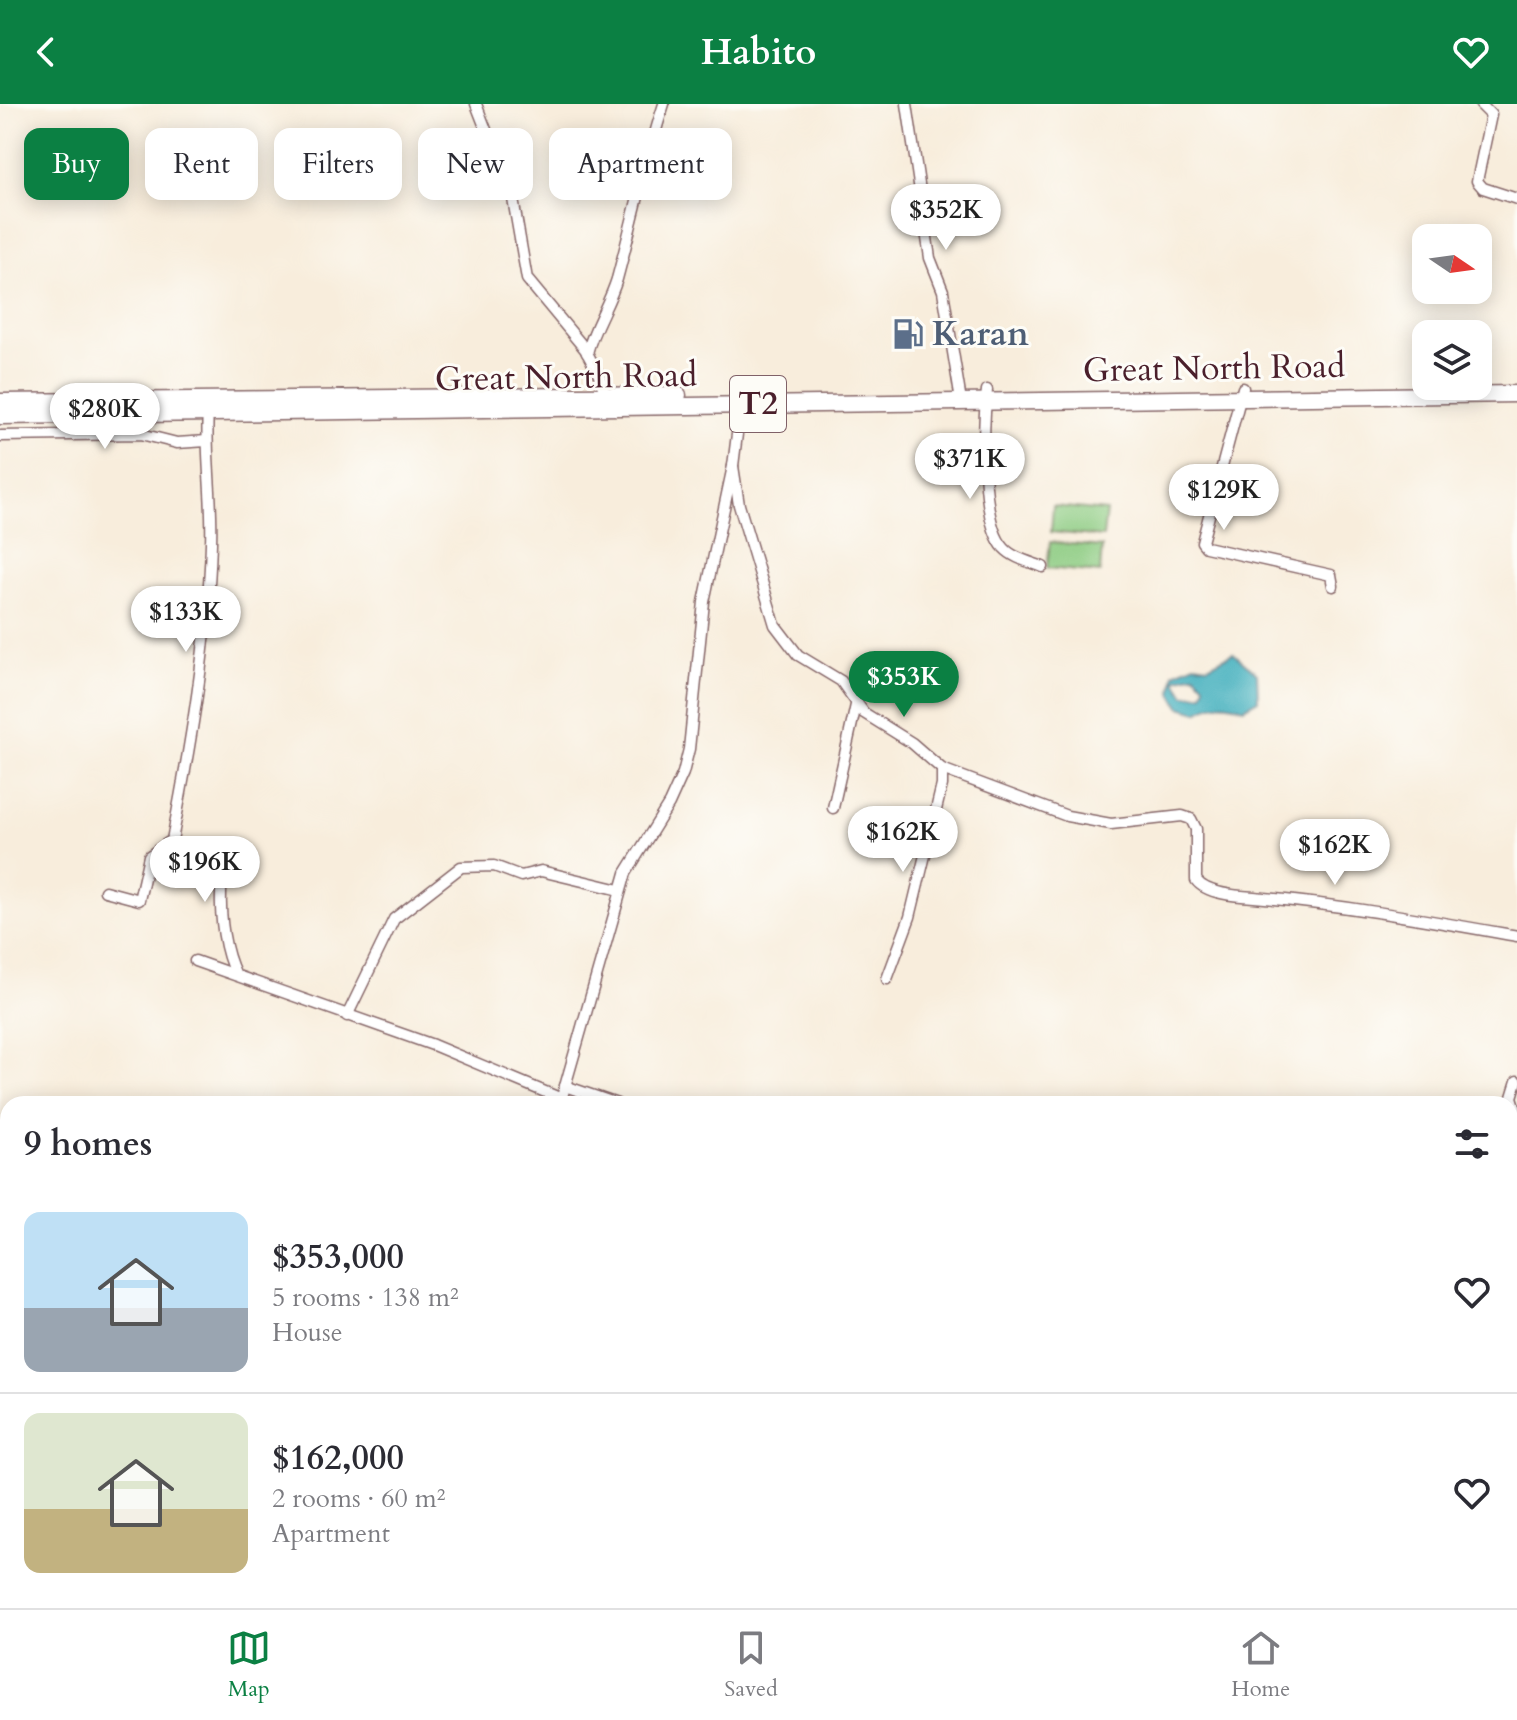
<!DOCTYPE html>
<html lang="en">
<head>
<meta charset="utf-8">
<style>
	:root { --surface:#fff; --page:#f7f7f7; --text:#2b2b33; --muted:#7c7c81; --line:#e1e1e2; --accent:#0b8043 }
	body { margin:0; font-family:Cardo,serif; background:var(--page); color:var(--text); height:100vh; display:flex; flex-direction:column; font-size:30px; white-space:nowrap }
	* { box-sizing:border-box; margin:0 }
	p { font-size:26px; color:var(--muted) }
	.icon { flex:none; width:44px; height:44px; fill:none; stroke:currentColor; stroke-width:2; stroke-linecap:round; stroke-linejoin:round }
	.map { position:relative; flex:1; overflow:hidden }
	.drawer { position:absolute; left:0px; top:992px; width:1518px; height:512px; display:flex; flex-direction:column; background:var(--surface); border-radius:24px 24px 0 0; box-shadow:0 4px 20px #0003 }
	.drawer>* { flex:none }
	.guide { position:absolute; left:24px; top:24px; width:800px; height:72px; display:flex; gap:16px }
	.needle { width:52px; rotate:103deg }
	.fabs { position:absolute; left:1412px; top:120px; display:grid; gap:16px }
	.fabs a { display:grid; place-items:center; width:80px; height:80px; border-radius:16px; background:var(--surface); box-shadow:0 4px 20px #0003; font-size:40px }
	.price { position:absolute; translate:-50% -68px; padding:0 18px; border-radius:28px; background:#fff; color:#222; font-size:26px; line-height:52px; filter:drop-shadow(0 2px 4px #0008) }
	.price::after { content:''; position:absolute; left:50%; top:48px; width:24px; height:18px; margin-left:-12px; background:inherit; clip-path:polygon(0 0,100% 0,50% 100%) }
	.price.selected { background:var(--accent); color:#fff }
	ul { padding:0; list-style:none }
	li { display:flex; align-items:center; gap:24px; height:200px; padding:0 24px }
	li+li { border-top:2px solid var(--line) }
	li span { display:grid; place-items:center; flex:none; width:224px; height:160px; border-radius:16px; color:#555 }
	li>.icon { margin-inline-start:auto }
	span .icon { width:96px; height:96px; fill:#fffc; stroke-width:1 }
	li b { font-size:34px }
	h2 { display:flex; justify-content:space-between; align-items:center; height:96px; padding:0 24px; font-size:34px }
	.tag { padding:0 28px; border-radius:16px; background:var(--surface); box-shadow:0 4px 20px #0003; font-size:28px; line-height:72px }
	.tag.selected { background:var(--accent); color:#fff }
	header { display:flex; justify-content:space-between; align-items:center; height:104px; padding:0 24px; background:var(--accent); color:#fff; font-size:36px; font-weight:700 }
	.tabs { display:flex; justify-content:space-around; align-items:center; height:112px; border-top:2px solid var(--line); background:var(--surface); font-size:22px; color:var(--muted) }
	.tabs a { display:grid; justify-items:center; gap:4px }
	.tabs .selected { color:var(--accent) }
	.map>svg:first-child { display:block }
	.green { fill:#8ecc83; stroke:#6c7657; stroke-width:2 }
	.water { fill:#3eadbc; stroke:#446674; stroke-width:2; fill-rule:evenodd }
	.lines { fill:none; stroke-linecap:round; stroke-linejoin:round }
	.minor-casing { stroke:#876769; stroke-width:13 }
	.trunk-casing { stroke:#876769; stroke-width:19 }
	.minor { stroke:#fff; stroke-width:10 }
	.trunk { stroke:#fff; stroke-width:16 }
	.labels { text-anchor:middle; dominant-baseline:central; stroke-width:6; stroke-linejoin:round; paint-order:stroke }
	.shield { fill:#fdfcf7; stroke:#806168; stroke-width:2 }
	.shield-label { font-size:32px; font-weight:bold; fill:#4a1f2b }
	.service-label { font-size:34px; font-weight:bold; fill:#4e5e75; stroke:#fdfcf7; text-anchor:start }
	.street-label { font-size:34px; fill:#4a1f2b; stroke:#fdfcf7 }
</style>
</head>
<body>
<header><svg class="icon" aria-label="back" viewBox="0 0 24 24"><path d="M15 5l-7 7 7 7"/></svg>Habito<svg class="icon" aria-label="heart" viewBox="0 0 24 24"><path d="M12 20l-8-8c-3-5 5-10 8-4 3-6 11-1 8 4z"/></svg></header>
<div class="map">
<svg width="1517" height="1504" viewBox="0 0 1517 1504">
	<rect width="100%" height="100%" fill="#fdfcf7"/>
	<filter id="ink" filterUnits="userSpaceOnUse"><feTurbulence type="fractalNoise" baseFrequency=".0125" numOctaves="2"/><feDisplacementMap in="SourceGraphic" scale="16" xChannelSelector="R" yChannelSelector="G"/><feConvolveMatrix kernelMatrix="1 2 1 2 8 2 1 2 1" color-interpolation-filters="sRGB"/></filter>
	<filter id="wash" filterUnits="userSpaceOnUse"><feTurbulence type="fractalNoise" baseFrequency=".006" numOctaves="4" result="noise"/><feDisplacementMap in="SourceGraphic" scale="32" xChannelSelector="R" yChannelSelector="G"/><feGaussianBlur stdDeviation="1.8" result="paint"/><feColorMatrix in="noise" values="0 0 0 0 0 0 0 0 0 0 0 0 0 0 0 0 0 1.4 0 .05"/><feComposite in="paint" operator="in"/></filter>
	<g filter="url(#wash)">
		<rect width="100%" height="100%" fill="#f8eddc"/>
		<g class="green">
			<polygon points="1053,402 1106,407 1103,433 1051,428"/>
			<polygon points="1050,438 1102,443 1100,469 1047,464"/>
		</g>
		<path class="water" d="M 1233,549 L 1257,569 L 1258,596 L 1244,604 C 1225,598 1216,597 1198,608 L 1180,603 L 1172,589 L 1174,569 L 1195,560 L 1208,562 ZM 1195,570 L 1205,581 L 1203,590 L 1185,591 L 1175,575 Z"/>
	</g>
	<g filter="url(#ink)">
		<g class="lines">
			<defs>
				<g id="minor">
					<polyline points="476,0 513,95 527,175 585,245 600,273 607,297"/>
					<polyline points="907,0 930,154 943,187 961,297"/>
					<polyline points="1480,0 1491,11 1477,77 1483,84 1517,95"/>
					<path d="M 587,249 C 594,222 609,201 617,175 C 633,116 645,58 664,0"/>
					<polyline points="1243,284 1202,438 1206,443 1331,471 1333,482"/>
					<path d="M 987,286 C 983,320 980,419 1004,444 C 1013,454 1030,458 1043,463"/>
					<polyline points="0,332 141,330 177,339 207,337"/>
					<path d="M 733,362 L 739,401 L 775,521 L 798,551 L 841,577 L 864,609 L 912,639 L 942,665 L 1067,712 L 1111,720 L 1182,712 L 1191,715 L 1196,725 L 1196,776 C 1206,790 1237,792 1254,793 C 1345,801 1427,816 1517,832"/>
					<polyline points="833,704 856,601"/>
					<path d="M 172,736 L 180,744 L 216,756 C 223,768 221,773 221,787 C 220,814 224,847 236,871"/>
					<path d="M 105,787 L 139,796 L 149,752 L 172,736 C 191,638 208,539 211,439 C 213,395 205,350 208,305"/>
					<polyline points="195,857 433,941 562,995"/>
					<polyline points="887,875 910,813 942,681 942,665"/>
					<polyline points="347,912 394,815 461,763 494,762 521,772 541,767 620,786"/>
					<polyline points="1517,977 1512,993 1517,1009"/>
					<polyline points="565,982 617,1000"/>
					<polyline points="560,1000 626,769 669,700 683,669 689,645 704,498 733,362 742,290"/>
					<polyline points="1517,1243 1514,1294 1517,1314"/>
					<polyline points="0,1445 8,1441"/>
					<polyline points="414,1496 450,1504"/>
					<polyline points="369,1504 372,1496"/>
					<polyline points="481,1504 505,1504"/>
					<polyline points="514,1504 516,1496"/>
					<polyline points="754,1504 756,1496"/>
				</g>
				<g id="trunk">
					<polyline points="0,298 678,291"/>
					<polyline points="0,312 1517,290"/>
				</g>
			</defs>
			<use href="#minor" class="minor-casing"/>
			<use href="#trunk" class="trunk-casing"/>
			<use href="#minor" class="minor"/>
			<use href="#trunk" class="trunk"/>
		</g>
	</g>
	<defs>
		<symbol id="fuel-bare" viewBox="-9 -9 18 18"><path d="M-5.5-6h7V0h2V4h1.3V-2.5L3-4.5l.8-.8L6-3V5H2.5V1h-1V6h-7ZM-4.2-4.7v3.2H.2V-4.7Z" fill="#5c6f8a" stroke="#fdfcf7" stroke-width="2.5" paint-order="stroke"/></symbol>
	</defs>
	<g fill-rule="evenodd">
		<use href="#fuel-bare" x="886" y="208" width="44" height="44"/>
	</g>
	<g class="labels">
		<rect class="shield" x="730" y="272" width="56" height="56" rx="6"/>
		<g class="shield-label">
			<text x="758" y="300">T2</text>
		</g>
		<g class="service-label">
			<text x="932" y="230">Karan</text>
		</g>
		<g class="street-label">
			<text transform="translate(1214 264) rotate(-1)">Great North Road</text>
			<text transform="translate(566 273) rotate(-1)">Great North Road</text>
		</g>
	</g>
</svg>
<div class="fabs">
<a><svg class="needle" viewBox="-14 -14 28 28"><path d="M0-13l5 13h-10z" fill="#e53935"/><path d="M0 13l5-13h-10z" fill="#7c7c81"/></svg></a>
<a><svg class="icon" aria-label="layers" viewBox="0 0 24 24"><path d="M12 4l9 5-9 5-9-5zM3 14l9 5 9-5"/></svg></a>
</div>
<b class="price" style="left:946px;top:148px">$352K</b>
<b class="price" style="left:105px;top:347px">$280K</b>
<b class="price" style="left:970px;top:397px">$371K</b>
<b class="price" style="left:1224px;top:428px">$129K</b>
<b class="price" style="left:186px;top:550px">$133K</b>
<b class="price selected" style="left:904px;top:615px">$353K</b>
<b class="price" style="left:903px;top:770px">$162K</b>
<b class="price" style="left:1335px;top:783px">$162K</b>
<b class="price" style="left:205px;top:800px">$196K</b>
<div class="guide">
<a class="tag selected">Buy</a>
<a class="tag">Rent</a>
<a class="tag">Filters</a>
<a class="tag">New</a>
<a class="tag">Apartment</a>
</div>
<section class="drawer">
<h2>9 homes<svg class="icon" aria-label="filters" viewBox="0 0 24 24"><path d="M4 7h16M4 17h16"/><circle cx="9" cy="7" r="2"/><circle cx="15" cy="17" r="2"/></svg></h2>
<ul>
<li><span style="background:linear-gradient(#bfe0f5 60%,#9aa5b1 0)"><svg class="icon" aria-label="home" viewBox="0 0 24 24"><path d="M3 11l9-7 9 7M6 9v11h12V9"/></svg></span><div><b>$353,000</b><p>5 rooms · 138 m²</p><p>House</p></div><svg class="icon" aria-label="heart" viewBox="0 0 24 24"><path d="M12 20l-8-8c-3-5 5-10 8-4 3-6 11-1 8 4z"/></svg></li>
<li><span style="background:linear-gradient(#dfe7d0 60%,#c2b280 0)"><svg class="icon" aria-label="home" viewBox="0 0 24 24"><path d="M3 11l9-7 9 7M6 9v11h12V9"/></svg></span><div><b>$162,000</b><p>2 rooms · 60 m²</p><p>Apartment</p></div><svg class="icon" aria-label="heart" viewBox="0 0 24 24"><path d="M12 20l-8-8c-3-5 5-10 8-4 3-6 11-1 8 4z"/></svg></li>
</ul>
</section>
</div>
<nav class="tabs">
<a class="selected"><svg class="icon" aria-label="map" viewBox="0 0 24 24"><path d="M3 6l6-2 6 2 6-2v14l-6 2-6-2-6 2zM9 4v14M15 6v14"/></svg>Map</a>
<a><svg class="icon" aria-label="saved" viewBox="0 0 24 24"><path d="M7 4h10v16l-5-4-5 4z"/></svg>Saved</a>
<a><svg class="icon" aria-label="home" viewBox="0 0 24 24"><path d="M3 11l9-7 9 7M6 9v11h12V9"/></svg>Home</a>
</nav>
</body>
</html>
